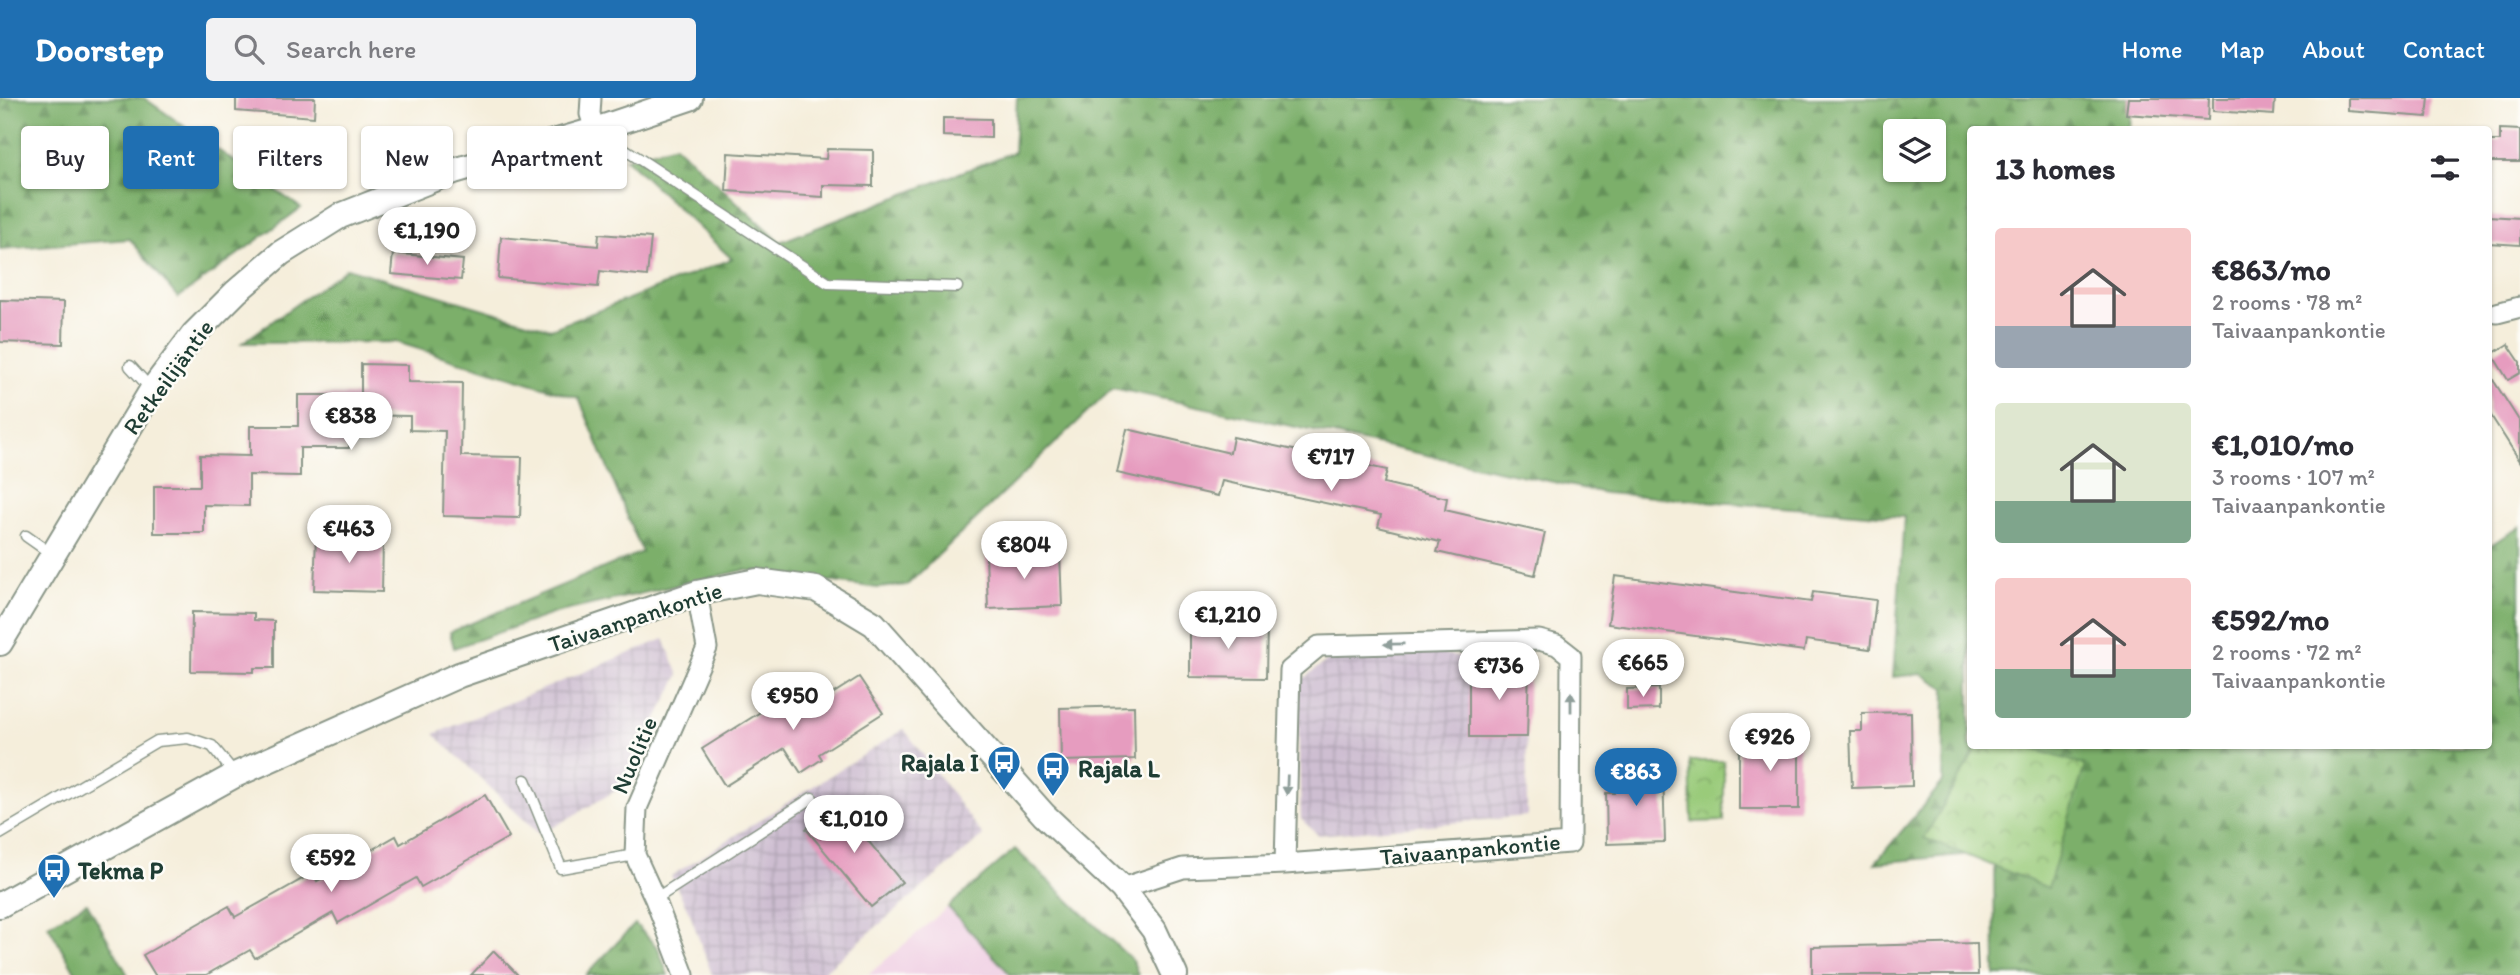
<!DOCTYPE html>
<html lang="en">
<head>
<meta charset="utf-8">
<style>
	:root { --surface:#fff; --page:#f2f2f3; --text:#2b2b33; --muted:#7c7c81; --accent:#1f6fb2 }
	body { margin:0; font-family:Itim,sans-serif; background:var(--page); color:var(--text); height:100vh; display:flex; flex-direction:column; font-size:26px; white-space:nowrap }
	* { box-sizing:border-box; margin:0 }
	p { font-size:23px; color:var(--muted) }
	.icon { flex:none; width:38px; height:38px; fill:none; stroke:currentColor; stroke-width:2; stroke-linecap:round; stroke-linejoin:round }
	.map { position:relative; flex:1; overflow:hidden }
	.drawer { position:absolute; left:1967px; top:28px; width:525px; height:623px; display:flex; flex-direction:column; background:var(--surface); border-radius:7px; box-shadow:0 2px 5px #0004 }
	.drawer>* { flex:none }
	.top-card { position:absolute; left:21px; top:28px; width:665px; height:63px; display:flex; gap:14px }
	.fabs { position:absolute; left:1883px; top:21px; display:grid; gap:14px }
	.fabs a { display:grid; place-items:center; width:63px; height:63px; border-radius:7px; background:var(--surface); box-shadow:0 2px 5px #0004; font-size:35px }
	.price { position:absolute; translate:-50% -60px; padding:0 16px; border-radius:24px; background:#fff; color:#222; font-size:23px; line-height:46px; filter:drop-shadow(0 2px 4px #0008) }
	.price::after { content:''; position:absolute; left:50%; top:42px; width:21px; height:16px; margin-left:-10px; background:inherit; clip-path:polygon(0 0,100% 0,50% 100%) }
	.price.selected { background:var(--accent); color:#fff }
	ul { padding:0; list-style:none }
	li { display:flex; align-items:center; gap:21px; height:175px; padding:0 28px }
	li span { display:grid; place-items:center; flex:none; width:196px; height:140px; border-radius:7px; color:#555 }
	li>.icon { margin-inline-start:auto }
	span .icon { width:84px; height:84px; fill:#fffc; stroke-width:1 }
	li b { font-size:30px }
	h2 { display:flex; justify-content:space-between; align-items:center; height:84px; padding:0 28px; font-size:30px }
	.tag { padding:0 24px; border-radius:7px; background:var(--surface); box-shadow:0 2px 5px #0004; font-size:24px; line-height:63px }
	.tag.selected { background:var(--accent); color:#fff }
	header { display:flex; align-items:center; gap:42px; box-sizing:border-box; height:98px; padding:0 35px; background:var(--accent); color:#fff }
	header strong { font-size:33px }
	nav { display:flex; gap:38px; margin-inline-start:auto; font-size:24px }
	.search { width:490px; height:63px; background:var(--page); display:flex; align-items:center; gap:18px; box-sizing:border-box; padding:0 24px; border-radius:7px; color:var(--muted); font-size:26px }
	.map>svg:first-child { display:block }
	.built { fill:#f0d0e4 }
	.industrial { fill:url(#industrial-grid) }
	.forest { fill:url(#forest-firs); stroke:#4d764f; stroke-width:2; fill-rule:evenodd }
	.park { fill:url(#park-crowns); stroke:#5c8457; stroke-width:2 }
	.building { fill:#e69cbf }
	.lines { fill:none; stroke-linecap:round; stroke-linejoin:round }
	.service-casing { stroke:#8a9688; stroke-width:13 }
	.minor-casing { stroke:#8a9688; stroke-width:23 }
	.tertiary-casing { stroke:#8a9688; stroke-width:28 }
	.service { stroke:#fff; stroke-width:10 }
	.minor { stroke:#fff; stroke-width:19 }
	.tertiary { stroke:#fff; stroke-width:24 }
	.oneway { fill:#8f9e9a }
	.labels { text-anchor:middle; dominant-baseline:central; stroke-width:5; stroke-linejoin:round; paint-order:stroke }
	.street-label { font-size:24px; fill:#1f3d34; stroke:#fdfcf7 }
	.poi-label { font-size:24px; font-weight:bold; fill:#1f3d34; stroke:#fdfcf7; text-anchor:start }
</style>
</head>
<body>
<header>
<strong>Doorstep</strong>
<div class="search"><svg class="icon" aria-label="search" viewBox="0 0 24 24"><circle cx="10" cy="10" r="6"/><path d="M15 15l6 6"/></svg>Search here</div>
<nav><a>Home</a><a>Map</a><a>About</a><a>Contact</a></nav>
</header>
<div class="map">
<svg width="2520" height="877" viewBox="0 0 2520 877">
	<defs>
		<pattern id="industrial-grid" width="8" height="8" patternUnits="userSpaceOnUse" patternTransform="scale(1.75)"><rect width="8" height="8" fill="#cebed1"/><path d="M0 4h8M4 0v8" fill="none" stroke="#b0a4b4"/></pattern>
		<pattern id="forest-firs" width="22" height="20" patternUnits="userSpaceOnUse" patternTransform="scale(1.75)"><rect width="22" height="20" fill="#7baf6a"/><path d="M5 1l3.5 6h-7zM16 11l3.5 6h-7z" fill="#649058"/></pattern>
		<pattern id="park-crowns" width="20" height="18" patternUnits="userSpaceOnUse" patternTransform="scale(1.75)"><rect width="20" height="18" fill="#9acb7a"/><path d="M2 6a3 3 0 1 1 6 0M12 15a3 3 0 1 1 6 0" fill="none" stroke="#7da665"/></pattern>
	</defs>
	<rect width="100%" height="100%" fill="#fdfcf7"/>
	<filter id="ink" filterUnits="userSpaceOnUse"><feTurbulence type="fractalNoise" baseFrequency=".0143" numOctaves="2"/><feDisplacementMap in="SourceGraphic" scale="14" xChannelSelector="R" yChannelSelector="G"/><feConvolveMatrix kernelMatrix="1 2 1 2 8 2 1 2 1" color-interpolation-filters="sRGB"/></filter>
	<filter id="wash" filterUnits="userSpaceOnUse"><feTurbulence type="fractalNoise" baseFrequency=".00686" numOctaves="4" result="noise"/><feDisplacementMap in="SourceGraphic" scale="28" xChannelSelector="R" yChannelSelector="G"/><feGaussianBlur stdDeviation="1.57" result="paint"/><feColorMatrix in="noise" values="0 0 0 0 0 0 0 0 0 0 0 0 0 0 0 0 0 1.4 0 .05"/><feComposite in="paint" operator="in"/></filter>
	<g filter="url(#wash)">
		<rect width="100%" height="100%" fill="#f5eedb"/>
		<polygon class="built" points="948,809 1011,877 868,877"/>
		<g class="industrial">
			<polygon points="664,541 679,577 622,689 540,737 434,636"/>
			<polygon points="1353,543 1526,568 1527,718 1318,737 1301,721 1297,585"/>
			<polygon points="904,631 983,738 820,877 712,877 690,816 671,778"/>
		</g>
		<g class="forest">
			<polygon points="0,0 144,0 301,110 178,200 130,141 0,151"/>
			<path d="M 1017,0 L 2131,0 L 2129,31 L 1970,32 L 1970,648 L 2488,648 L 2489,448 L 2520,428 L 2520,877 L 1995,877 L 1994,754 L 1875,765 L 1943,684 L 1945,590 L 1922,576 L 1893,579 L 1904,419 L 1605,395 L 1113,290 L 907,487 L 878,490 L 745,472 L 555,515 L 454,550 L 450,534 L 642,454 L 579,300 L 396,244 L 242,245 L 347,170 L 551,231 L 732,161 L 626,61 L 675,47 L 780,144 L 1014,54 ZM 1895,33 L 1934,33 L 1934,72 L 1895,72 Z"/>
			<polygon points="1015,751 1133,863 1138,877 1011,877 948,809"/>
			<polygon points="86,805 87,805 128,877 77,877 48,827"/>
			<polygon points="635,826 658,850 668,877 586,877"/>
		</g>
		<g class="park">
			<polygon points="1978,648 2023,648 2085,667 2048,790 1924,740"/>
			<polygon points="1690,663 1724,663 1724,723 1692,724"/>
		</g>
		<g id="blocks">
			<g class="building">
				<polygon points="236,0 315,0 314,19 236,13"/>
				<polygon points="2128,0 2209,0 2208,22 2126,16"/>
				<polygon points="2213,0 2275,0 2274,17 2213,13"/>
				<polygon points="2348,0 2429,0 2427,19 2348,13"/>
				<polygon points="943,20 991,21 991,40 943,38"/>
				<polygon points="2500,31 2520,32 2520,64 2488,64 2488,43 2500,43"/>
				<polygon points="827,51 873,52 873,88 823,87 823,99 726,93 728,55 826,61"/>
				<polygon points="2488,118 2520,120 2520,147 2488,145"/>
				<polygon points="599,136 651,140 647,178 600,173 598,189 498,180 501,139 598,148"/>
				<polygon points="393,155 463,162 461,182 391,176"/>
				<polygon points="0,202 64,204 63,246 0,244"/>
				<polygon points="2508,246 2520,264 2520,275 2508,282 2492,256"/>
				<polygon points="361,266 408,267 408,284 462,285 461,358 522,359 520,420 443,418 445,333 410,332 410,318 349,317 349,350 300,350 300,378 249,377 249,408 204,407 204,435 154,435 154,388 200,388 200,357 250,358 250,328 298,328 298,297 361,297"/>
				<polygon points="2488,274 2520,324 2520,363 2488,313"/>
				<polygon points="1127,331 1230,355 1233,339 1387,372 1384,385 1447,400 1445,412 1545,435 1535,477 1437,454 1440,444 1378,429 1381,417 1222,383 1218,398 1117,375"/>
				<polygon points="316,439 383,441 382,494 314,492"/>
				<polygon points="1060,455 1062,508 988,511 986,457"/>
				<polygon points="1615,478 1811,504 1813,494 1876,502 1870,551 1806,542 1804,553 1608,526"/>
				<polygon points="192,514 254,515 254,522 274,523 274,570 254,570 254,574 191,573"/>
				<polygon points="1190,526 1267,527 1266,580 1190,579"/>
				<polygon points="1529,569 1527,639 1469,639 1469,571"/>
				<polygon points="859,579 883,615 819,656 822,661 801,675 785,650 725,688 702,651 784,599 796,619"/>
				<polygon points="1659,590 1659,611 1627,612 1627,591"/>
				<polygon points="1134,608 1135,661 1061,663 1060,610"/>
				<polygon points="1911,614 1912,688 1852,690 1850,633 1862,633 1862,615"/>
				<polygon points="1799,636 1799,711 1739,711 1739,654 1749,654 1749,637"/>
				<polygon points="1663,671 1665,744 1607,746 1606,695 1615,695 1614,672"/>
				<polygon points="485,697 509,739 421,789 416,780 338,825 333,815 255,860 250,852 206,877 155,877 143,857 229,808 235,819 313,775 317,783 396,738 400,746"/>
				<polygon points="837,705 902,784 871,809 806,731"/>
				<polygon points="1977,845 1978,877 1812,877 1812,849"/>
				<polygon points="494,853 518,877 471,877"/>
			</g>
		</g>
	</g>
	<g filter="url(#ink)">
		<use href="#blocks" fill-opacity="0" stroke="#8a9688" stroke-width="2"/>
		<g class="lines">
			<defs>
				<g id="service">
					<polyline points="600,35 828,185 957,189"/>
					<polyline points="130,268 152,292"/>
					<polyline points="26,438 53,457"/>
					<polyline points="525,682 561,770 635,757"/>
					<polyline points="0,736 157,643 188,640 212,648 235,676"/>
					<polyline points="655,801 812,700"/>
				</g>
				<g id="minor">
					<polyline points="591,0 590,16 595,32"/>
					<polyline points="2497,215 2520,209"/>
					<polyline points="1122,790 1183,770 1285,766 1570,745 1571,558 1557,547 1539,542 1319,548 1290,572 1285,766"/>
					<polyline points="684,877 655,801 635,757 637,710 707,550 697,495"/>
				</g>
				<g id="tertiary">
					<polyline points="0,545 152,292 194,236 236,194 281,155 340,118 454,73 595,32 690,0"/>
					<polyline points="0,807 235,677 459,577 697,495 757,483 816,491 874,526 1044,717 1122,790 1154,832 1175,877"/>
				</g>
			</defs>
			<use href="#service" class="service-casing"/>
			<use href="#minor" class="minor-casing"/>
			<use href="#tertiary" class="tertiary-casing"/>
			<use href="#service" class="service"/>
			<use href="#minor" class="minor"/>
			<use href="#tertiary" class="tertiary"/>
		</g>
		<defs><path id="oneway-solid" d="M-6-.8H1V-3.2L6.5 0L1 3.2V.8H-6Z" transform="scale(1.75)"/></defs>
		<g class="oneway">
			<use href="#oneway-solid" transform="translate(1394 546) rotate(179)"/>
			<use href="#oneway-solid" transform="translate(1571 604) rotate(-90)"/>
			<use href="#oneway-solid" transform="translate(1287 687) rotate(92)"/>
		</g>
	</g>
	<defs>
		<symbol id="bus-pin" viewBox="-11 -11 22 30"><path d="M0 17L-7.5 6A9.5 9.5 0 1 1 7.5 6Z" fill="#1f6fb2" stroke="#fdfcf7"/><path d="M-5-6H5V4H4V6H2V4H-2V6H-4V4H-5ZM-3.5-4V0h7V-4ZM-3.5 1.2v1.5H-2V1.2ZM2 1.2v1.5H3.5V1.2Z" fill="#fff"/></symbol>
	</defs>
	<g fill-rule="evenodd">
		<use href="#bus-pin" x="985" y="645" width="38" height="52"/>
		<use href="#bus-pin" x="1034" y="651" width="38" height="52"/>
		<use href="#bus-pin" x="35" y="753" width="38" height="52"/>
	</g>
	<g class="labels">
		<g class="street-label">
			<text transform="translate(168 279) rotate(-54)">Retkeilijäntie</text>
			<text transform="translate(635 519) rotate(-18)">Taivaanpankontie</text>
			<text transform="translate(634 657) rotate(-67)">Nuolitie</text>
			<text transform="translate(1470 751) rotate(-5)">Taivaanpankontie</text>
		</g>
		<g class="poi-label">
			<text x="979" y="664" text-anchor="end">Rajala I</text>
			<text x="1078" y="670">Rajala L</text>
			<text x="78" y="772">Tekma P</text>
		</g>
	</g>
</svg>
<div class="fabs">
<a><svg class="icon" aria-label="layers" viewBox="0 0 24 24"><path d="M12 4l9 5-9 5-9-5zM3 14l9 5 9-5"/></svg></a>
</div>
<b class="price" style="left:427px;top:169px">€1,190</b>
<b class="price" style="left:351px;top:354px">€838</b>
<b class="price" style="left:1331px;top:395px">€717</b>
<b class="price" style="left:349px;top:467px">€463</b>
<b class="price" style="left:1024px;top:483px">€804</b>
<b class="price" style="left:1228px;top:553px">€1,210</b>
<b class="price" style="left:1643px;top:601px">€665</b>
<b class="price" style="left:1499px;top:604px">€736</b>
<b class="price" style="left:793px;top:634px">€950</b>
<b class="price" style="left:1770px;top:675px">€926</b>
<b class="price selected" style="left:1636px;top:710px">€863</b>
<b class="price" style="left:854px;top:757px">€1,010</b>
<b class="price" style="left:331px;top:796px">€592</b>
<div class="top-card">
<a class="tag">Buy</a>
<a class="tag selected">Rent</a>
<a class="tag">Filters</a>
<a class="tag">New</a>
<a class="tag">Apartment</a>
</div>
<section class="drawer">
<h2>13 homes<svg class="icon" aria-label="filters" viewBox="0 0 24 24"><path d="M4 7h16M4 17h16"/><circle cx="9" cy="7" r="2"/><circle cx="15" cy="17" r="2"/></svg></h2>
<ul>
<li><span style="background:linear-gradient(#f6c9c9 70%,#9aa5b1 0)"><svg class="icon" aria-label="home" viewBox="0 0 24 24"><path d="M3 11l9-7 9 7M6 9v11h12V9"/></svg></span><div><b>€863/mo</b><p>2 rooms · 78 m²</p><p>Taivaanpankontie</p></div></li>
<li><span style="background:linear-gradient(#dfe7d0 70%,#7fa58c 0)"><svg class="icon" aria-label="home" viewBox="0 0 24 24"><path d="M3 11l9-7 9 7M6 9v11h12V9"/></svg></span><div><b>€1,010/mo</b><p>3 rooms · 107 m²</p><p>Taivaanpankontie</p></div></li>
<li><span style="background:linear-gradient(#f6c9c9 65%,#7fa58c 0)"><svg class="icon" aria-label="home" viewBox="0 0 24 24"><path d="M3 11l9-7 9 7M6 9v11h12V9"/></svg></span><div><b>€592/mo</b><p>2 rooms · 72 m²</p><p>Taivaanpankontie</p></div></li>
</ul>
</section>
</div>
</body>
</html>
